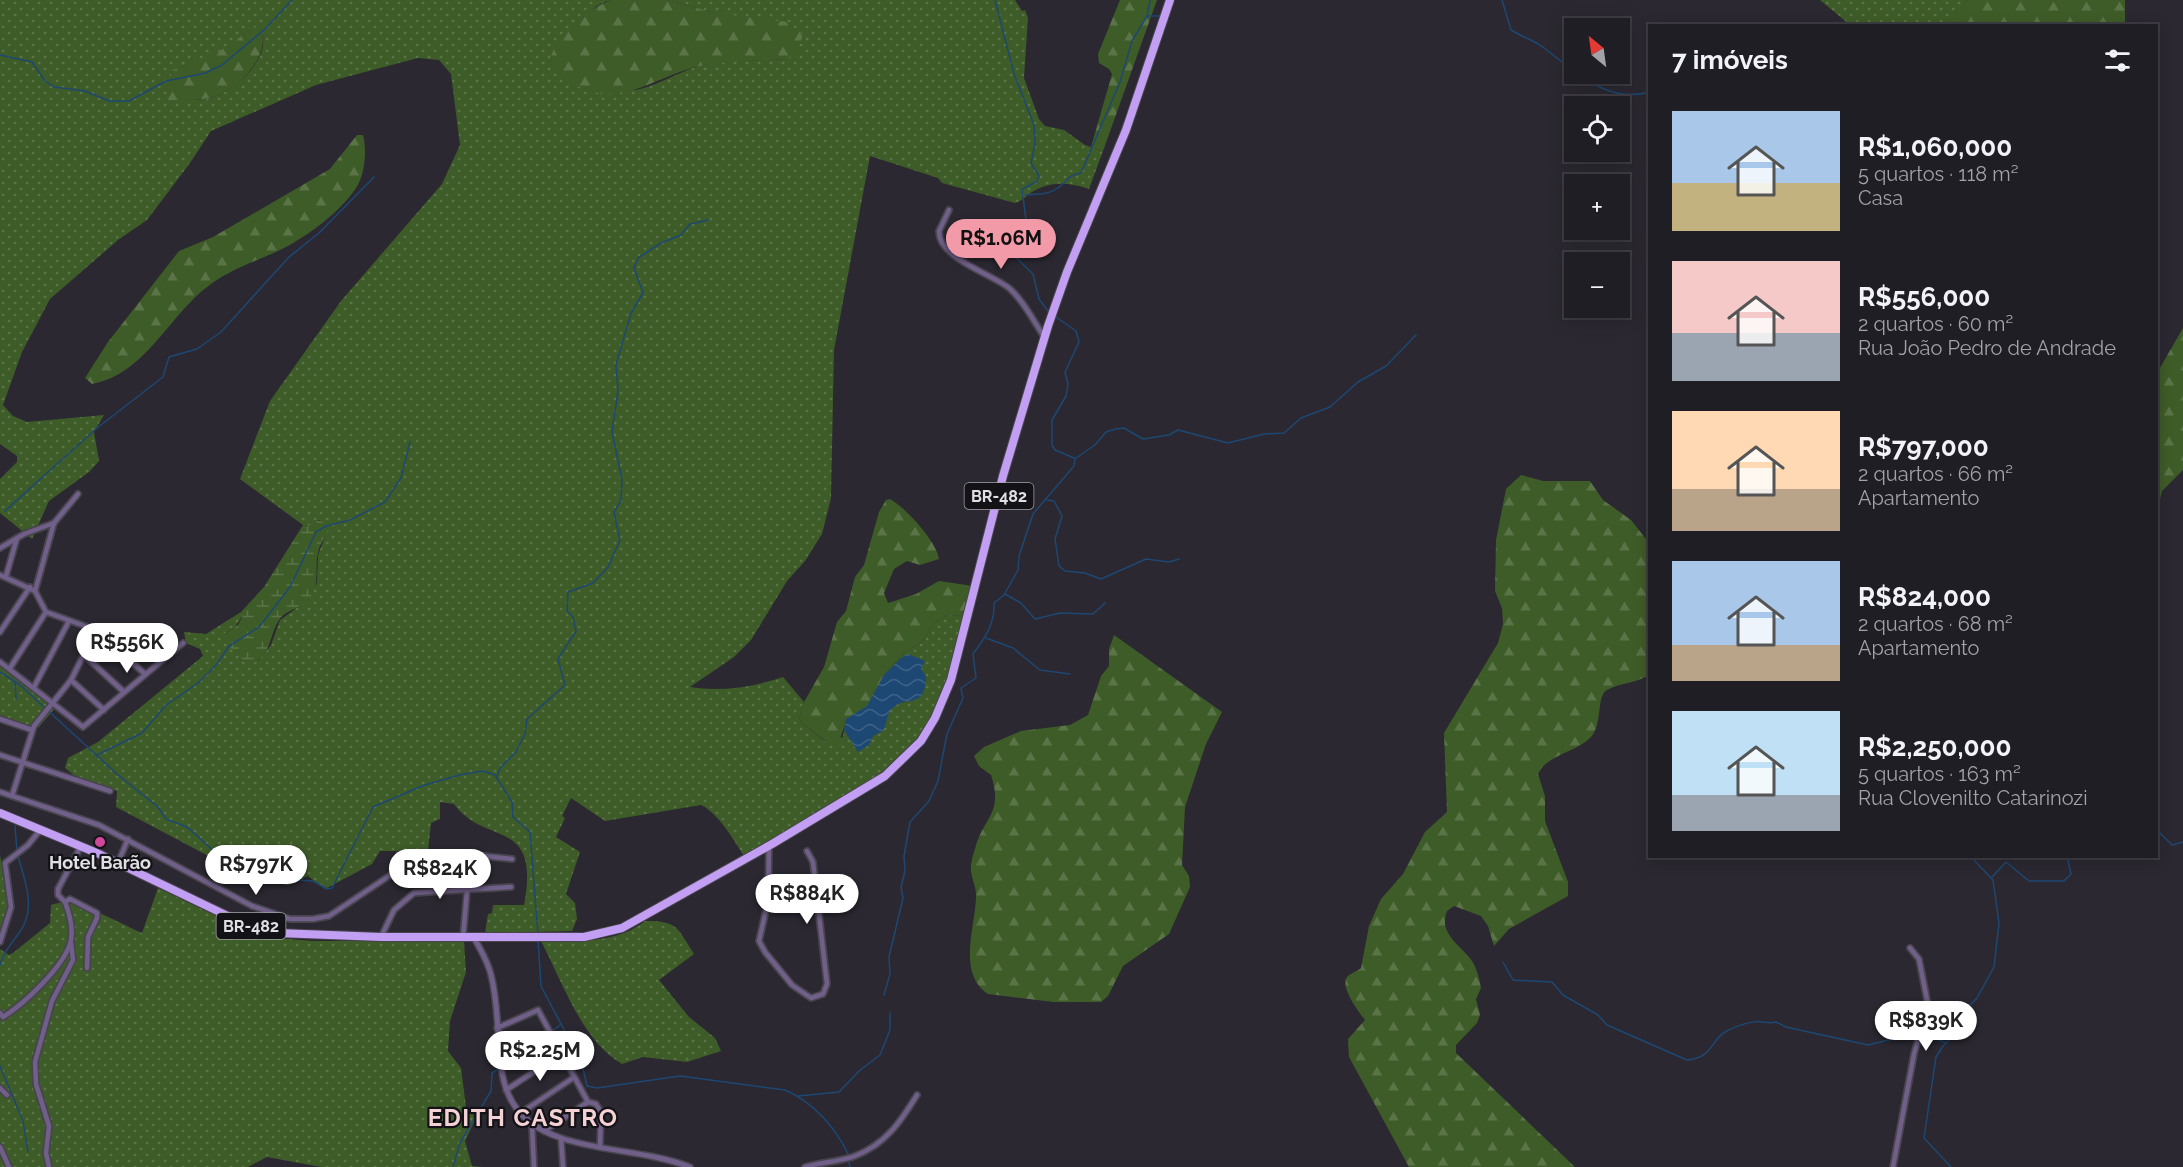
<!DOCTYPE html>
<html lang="pt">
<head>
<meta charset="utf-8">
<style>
	:root { --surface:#201e25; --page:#28272d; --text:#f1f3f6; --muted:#a2a2a7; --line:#3d3c42; --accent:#f39aa8 }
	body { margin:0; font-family:Raleway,sans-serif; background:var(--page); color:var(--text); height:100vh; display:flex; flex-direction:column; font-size:22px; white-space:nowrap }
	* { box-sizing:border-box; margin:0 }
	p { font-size:20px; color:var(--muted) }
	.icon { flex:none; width:33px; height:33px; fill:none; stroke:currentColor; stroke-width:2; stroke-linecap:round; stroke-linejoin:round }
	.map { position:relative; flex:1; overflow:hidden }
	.details { position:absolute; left:1648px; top:24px; width:510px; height:834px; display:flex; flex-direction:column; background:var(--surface); border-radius:0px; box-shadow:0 3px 15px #0003,0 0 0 2px var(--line) }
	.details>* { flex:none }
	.needle { width:39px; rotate:331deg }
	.fabs { position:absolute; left:1564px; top:18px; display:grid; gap:12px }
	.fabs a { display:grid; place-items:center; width:66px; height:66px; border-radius:0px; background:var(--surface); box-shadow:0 3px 15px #0003,0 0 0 2px var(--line); font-size:30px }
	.price { position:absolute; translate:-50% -51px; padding:0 14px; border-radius:21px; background:#fff; color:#222; font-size:20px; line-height:39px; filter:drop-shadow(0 2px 3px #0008) }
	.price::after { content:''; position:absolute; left:50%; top:36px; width:18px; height:14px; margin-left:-9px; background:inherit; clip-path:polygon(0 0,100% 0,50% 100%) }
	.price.active { background:var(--accent); color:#111 }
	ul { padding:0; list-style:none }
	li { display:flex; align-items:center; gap:18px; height:150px; padding:0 24px }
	li span { display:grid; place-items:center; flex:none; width:168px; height:120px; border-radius:0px; color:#555 }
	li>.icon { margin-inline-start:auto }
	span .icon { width:72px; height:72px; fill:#fffc; stroke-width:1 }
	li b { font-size:26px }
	h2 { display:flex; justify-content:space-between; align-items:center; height:72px; padding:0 24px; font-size:26px }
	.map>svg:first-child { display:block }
	.grass { fill:url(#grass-dots); fill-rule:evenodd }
	.forest { fill:url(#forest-firs) }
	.wetland { fill:url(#wetland-marsh) }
	.water { fill:url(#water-waves) }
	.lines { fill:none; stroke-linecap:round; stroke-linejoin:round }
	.stream { stroke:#1d4873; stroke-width:1.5 }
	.minor-casing { stroke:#48454e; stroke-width:8 }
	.tertiary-casing { stroke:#48454e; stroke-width:8 }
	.trunk-casing { stroke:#48454e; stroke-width:10 }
	.minor { stroke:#705f88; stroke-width:4.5 }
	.tertiary { stroke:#705f88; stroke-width:5 }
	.trunk { stroke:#c29ff2; stroke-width:8 }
	.hotel-dot { fill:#d1479c; stroke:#131216; stroke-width:2 }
	.labels { text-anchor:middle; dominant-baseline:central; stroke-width:4.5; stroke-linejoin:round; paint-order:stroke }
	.shield { fill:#131216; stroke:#a2a2a6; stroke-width:1.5 }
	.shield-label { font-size:16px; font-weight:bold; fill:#e0dfe4 }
	.poi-label { font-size:18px; font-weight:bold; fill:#e0dfe4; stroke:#131216 }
	.district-label { font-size:24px; font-weight:bold; letter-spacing:1.5px; fill:#f4d1d5; stroke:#131216 }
</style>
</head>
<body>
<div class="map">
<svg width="2183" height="1167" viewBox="0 0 2183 1167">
	<defs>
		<pattern id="grass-dots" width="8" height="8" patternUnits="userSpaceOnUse" patternTransform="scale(1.5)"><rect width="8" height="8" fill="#3e5c28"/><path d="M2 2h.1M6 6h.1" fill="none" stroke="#5a7347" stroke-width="1.8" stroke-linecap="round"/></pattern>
		<pattern id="forest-firs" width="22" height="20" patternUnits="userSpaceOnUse" patternTransform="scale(1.5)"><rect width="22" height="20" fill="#3e5c28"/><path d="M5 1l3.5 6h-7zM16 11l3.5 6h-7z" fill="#5a7347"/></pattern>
		<pattern id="wetland-marsh" width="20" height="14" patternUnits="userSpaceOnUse" patternTransform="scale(1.5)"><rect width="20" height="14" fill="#3e5c28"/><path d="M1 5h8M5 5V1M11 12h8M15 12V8" fill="none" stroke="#5a7347"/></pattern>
		<pattern id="water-waves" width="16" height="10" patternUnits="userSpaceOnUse" patternTransform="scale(1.5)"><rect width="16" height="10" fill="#1d4873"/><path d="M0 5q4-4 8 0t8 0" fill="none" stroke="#3e6287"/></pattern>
	</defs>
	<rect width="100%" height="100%" fill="#2b2831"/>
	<g class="grass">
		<path d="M 0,0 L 610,0 C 583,8 567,37 550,59 C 555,88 611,92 634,90 C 655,88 682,69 704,65 C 730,59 760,61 787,59 L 715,13 L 668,0 L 1015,0 L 1022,11 L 1025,10 L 1028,18 L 1024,78 L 1039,119 L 1045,126 L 1064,130 L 1085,145 L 1103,151 L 1089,189 C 1069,182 1050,181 1032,192 C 1026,196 1022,201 1015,203 L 942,183 L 938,178 L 870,156 L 834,350 L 831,498 L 822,534 L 805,561 L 787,581 L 751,640 L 734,657 L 690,687 C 720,692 754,687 783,677 L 804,702 L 799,718 L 801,722 L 826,742 L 843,737 L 844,728 L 852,713 L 873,695 L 884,675 L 905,652 L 923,641 L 934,623 L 947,615 L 965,616 C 955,652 947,691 928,723 C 893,781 802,822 744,856 C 733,839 719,814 701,805 L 605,821 L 571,798 L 562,816 L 565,818 L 556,837 L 580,852 L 566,894 L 575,903 L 577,919 L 572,931 L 485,933 L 488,914 L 492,913 L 493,905 L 524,905 C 541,816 485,847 454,804 L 440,802 L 440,819 L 431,823 L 428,851 L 402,863 L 399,851 L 380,851 L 372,864 L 325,889 L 308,876 L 288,885 L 248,877 L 116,807 L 117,791 L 79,779 L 65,768 L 68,758 L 98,742 L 203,656 L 200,649 L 186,643 L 184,632 L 206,634 L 241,612 L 243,615 L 235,627 L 224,634 C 229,652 242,655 258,661 L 271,645 L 280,620 L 309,599 L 317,582 L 318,555 L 328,528 L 319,520 L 309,526 L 303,525 L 240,479 L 270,401 L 341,301 L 442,184 L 460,145 L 451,74 L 439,60 L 418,58 L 316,85 L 211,131 L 190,163 L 147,220 L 118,240 L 50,299 L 22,352 L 3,405 L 13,416 L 27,422 L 104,415 L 94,432 L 99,461 L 89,472 L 49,501 L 32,539 L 0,513 L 0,479 L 17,462 L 17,456 L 0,444 ZM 259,27 C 275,53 242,84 219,95 C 207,101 183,100 169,100 L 172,70 C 192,63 213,57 231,45 C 242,37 246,30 259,27 Z"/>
		<polygon points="1820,0 1968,0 1946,26 1850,25"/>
		<polygon points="0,664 56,707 38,728 0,716"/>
		<polygon points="0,855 9,902 8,918 0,937"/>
		<path d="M 158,888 L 210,913 L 273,938 L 313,941 L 464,941 L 466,972 L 450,1021 L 448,1051 L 461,1068 L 466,1107 L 473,1107 L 474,1122 L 465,1141 L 472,1166 L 483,1167 L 321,1167 L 267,1157 L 248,1167 L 0,1167 L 0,949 L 9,955 L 13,953 L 50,923 L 51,905 C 73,895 121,924 142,933 Z"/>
		<path d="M 645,921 C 679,921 677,928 694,954 L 659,980 L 689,1017 L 715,1038 L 721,1051 L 687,1062 L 643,1057 L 622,1064 C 582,1041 562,981 541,941 C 578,940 614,945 645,921 Z"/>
	</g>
	<g class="forest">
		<path d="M 610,0 L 668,0 L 715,13 L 787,22 L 803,34 L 798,51 L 787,59 C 760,61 731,60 705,65 C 655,74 621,113 570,82 C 560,76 552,71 550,59 L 557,41 L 590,10 Z"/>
		<polygon points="1120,0 1157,0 1103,151 1091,147 1112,74 1109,69 1099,63 1098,54"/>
		<polygon points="1968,0 2125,0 2125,25 1946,25"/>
		<path d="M 259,26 C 274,52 242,85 219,95 C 206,101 183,100 168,100 L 172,70 C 192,63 210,57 228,46 C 240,39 245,30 259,26 Z"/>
		<path d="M 357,135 L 363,135 C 367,150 365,175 356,188 C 340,212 308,236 282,249 C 251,264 230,268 202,291 C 166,322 142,375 92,384 L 85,378 L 108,342 L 179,251 L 213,237 L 330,169 Z"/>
		<polygon points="2183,328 2183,470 2162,491 2157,511 2157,373"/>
		<path d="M 1521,475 L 1543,481 L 1590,481 L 1603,500 L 1631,520 L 1650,544 L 1650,674 C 1637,684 1621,682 1607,690 C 1596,696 1603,724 1591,737 C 1577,752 1546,755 1538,774 L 1545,796 L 1545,821 L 1568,882 L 1568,896 L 1509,929 L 1494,946 L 1488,926 L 1481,916 L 1454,906 L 1447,911 C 1439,932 1456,942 1468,956 C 1476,964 1479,977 1481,988 L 1476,999 L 1480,1015 L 1477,1023 L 1456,1045 L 1456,1053 L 1575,1167 L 1409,1167 L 1349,1057 L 1348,1039 L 1365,1020 C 1359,1012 1338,985 1348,976 C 1351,973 1358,971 1361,968 L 1369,926 L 1381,899 L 1403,874 L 1425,832 L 1447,812 L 1444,733 L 1498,643 L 1503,624 L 1502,608 L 1495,591 L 1496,540 L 1506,489 Z"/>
		<path d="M 890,499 C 905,507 937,542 939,559 L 920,565 L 907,561 L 894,569 L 884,593 L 888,603 L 916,594 L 939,581 L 973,586 L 965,616 L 947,615 L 934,623 L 923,641 L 905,652 L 884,675 L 867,706 L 846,721 L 839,742 L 828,743 L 801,722 L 799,718 L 804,702 L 824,667 L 837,622 L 846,611 L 855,577 L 864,565 L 879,512 L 886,500 Z"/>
		<path d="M 1114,635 L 1222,712 L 1206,744 L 1185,807 L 1182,865 L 1189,876 L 1190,887 L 1169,934 L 1123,966 L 1108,996 L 1101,1002 L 1054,1002 L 988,994 C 957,973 975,928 976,898 C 977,889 972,880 971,871 C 970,865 973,855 975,849 C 983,817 1004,814 991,775 L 979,766 L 974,756 L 984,747 L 1021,731 L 1070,725 L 1088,715 L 1101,676 L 1109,666 L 1109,649 Z"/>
	</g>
	<path class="wetland" d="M 316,520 L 323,522 L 328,528 C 327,536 321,541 319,549 C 313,567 322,580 309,599 C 302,609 286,609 279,620 C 269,636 272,652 254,663 C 242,663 227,646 223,635 L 238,625 L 243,615 L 241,612 L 264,587 L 303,525 L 309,526 Z"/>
	<path class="water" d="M 908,654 L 925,661 L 921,669 L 926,676 C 925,710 907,696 895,706 C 886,712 888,722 883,731 L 873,736 L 869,745 L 858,752 L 844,730 L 846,719 L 867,706 L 884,675 L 901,658 Z"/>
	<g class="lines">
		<g class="stream">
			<polyline points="995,0 1014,74 1034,125 1035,144 1031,163 1039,176 1036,182 1022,189 1026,220 1002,237 1000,242 1033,274 1039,299 1048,311"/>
			<path d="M 1502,0 L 1511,30 C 1522,37 1534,40 1544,48 C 1575,71 1606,104 1650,92"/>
			<polyline points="1148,16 1161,16"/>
			<polyline points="0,55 32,62 45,81 54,87 85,91 109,101 129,101 166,81 205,73 222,65 265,29 292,0"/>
			<path d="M 1025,195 C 1036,194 1048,195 1058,188 C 1069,181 1065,176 1081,173 L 1120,82 L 1132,41 L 1147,16 L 1150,0"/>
			<polyline points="1056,317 1076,331 1079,342 1065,372 1068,384 1066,396 1052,420 1052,445 1055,450 1074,458"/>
			<polyline points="1076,458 1095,445 1106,432 1115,429 1124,428 1143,439 1169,435 1178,430 1228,443 1264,434 1284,433 1301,418 1330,407 1358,382 1386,366 1416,335"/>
			<polyline points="1047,500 1054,501 1062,516 1055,539 1059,566 1065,571 1085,573 1101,579 1146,559 1169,562 1179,559"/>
			<polyline points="5,511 97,428 163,377 169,357 197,349 221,332 289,257 319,233 374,177"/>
			<polyline points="1005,594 1021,603 1035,619 1060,613 1093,614 1105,603"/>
			<polyline points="986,638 1013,648 1040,670 1070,674"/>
			<polyline points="0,672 20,685 118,775 158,807 166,819 187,827 215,852 236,863 247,873 289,883 299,880 313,881 327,889 332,888 373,807 422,786 459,775 483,771 495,775 512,802 513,817 530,832 538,935"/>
			<polyline points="15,682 16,699"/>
			<polyline points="97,755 142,733 166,705 198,683 217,664 229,646 259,627 290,587 316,532 326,526 350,520 385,502 401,478 410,442"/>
			<polyline points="497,776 500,768 516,752 525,734 527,719 565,685 558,659 576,631 573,617 567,611 568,592 593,583 608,567 620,540 614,512 621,500 622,480 612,432 618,391 616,365 631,313 643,293 634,268 638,258 661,243 681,235 690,224 708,220"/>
			<polyline points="15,826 17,851"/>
			<polyline points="2157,830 2172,845 2183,842"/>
			<polyline points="1992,877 2006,862 2029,881 2064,881 2071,874 2067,856"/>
			<path d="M 538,939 L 541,986 L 582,1064 L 587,1086 L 597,1088 L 680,1076 L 785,1090 C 813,1102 836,1128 848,1154"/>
			<path d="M 1503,962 L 1513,980 L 1552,982 L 1563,995 L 1598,1015 L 1607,1025 L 1687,1060 C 1713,1058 1711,1040 1725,1032 C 1733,1027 1753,1020 1762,1022 C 1769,1022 1770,1024 1776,1022 L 1786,1027 L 1868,1045 L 1916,1033"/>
			<path d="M 0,965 C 4,952 11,944 19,933 C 37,909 25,881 18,856"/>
			<path d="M 884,995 L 890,974 L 889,957 L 903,898 L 901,887 L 905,871 L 904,856 L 910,822 L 929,801 L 938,781 L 947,734 L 963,698 L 961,688 L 976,678 L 973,654 C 985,638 995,624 994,603 L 1004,595 L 1018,570 L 1019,556 L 1033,514 L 1074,466 L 1075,458"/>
			<polyline points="552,1031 560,1025"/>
			<polyline points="1923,1033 1946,1043"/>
			<polyline points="504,1065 538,1041"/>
			<polyline points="0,1066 23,1121 28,1152"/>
			<polyline points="798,1096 839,1092 859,1071 880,1055 890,1030 890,1013"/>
			<polyline points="849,1162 850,1167"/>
			<polyline points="453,1167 460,1143 491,1091 492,1073 500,1068"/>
			<polyline points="1951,1167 1924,1138 1936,1057 1943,1046 1963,1028 1964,1011 1977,998 1994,967 1999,923 1993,880 1970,856"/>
		</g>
		<defs>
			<g id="minor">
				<path d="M 949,210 L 939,231 C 938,258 992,274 1009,288 C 1024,301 1034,322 1045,338"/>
				<polyline points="0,548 24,534 54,523"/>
				<polyline points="0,575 35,591 46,612 96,630 145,674"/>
				<polyline points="6,576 17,538"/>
				<polyline points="35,591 54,523 78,494"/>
				<polyline points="0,632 30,587"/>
				<polyline points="85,656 124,692"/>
				<polyline points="0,662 83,727 183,643"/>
				<polyline points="10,668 46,612"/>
				<polyline points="71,680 104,710"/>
				<polyline points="34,687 69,621"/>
				<polyline points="0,719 32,730"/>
				<polyline points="0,755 110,791"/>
				<polyline points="0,792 99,825 252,906 290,919 313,919 329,916 401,868 430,856 455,853 512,859"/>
				<polyline points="12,796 34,726 71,680 96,630"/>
				<polyline points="769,846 768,901 759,941 765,952 792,985 811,998 823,994 827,984 813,862 807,851"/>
				<polyline points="118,863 128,839"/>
				<polyline points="65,902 58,895 58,889 81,846"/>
				<polyline points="381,937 394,910 414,893 511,887"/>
				<polyline points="463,938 470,855"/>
				<polyline points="0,942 11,907 5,863 28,845 41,829"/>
				<path d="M 0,1013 L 3,1017 C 24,1004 62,968 70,944 C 74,931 70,915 65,902 L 70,899 L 97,913 L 97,918 L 88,937 L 87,968"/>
				<polyline points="497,1028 538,1010 588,1102"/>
				<polyline points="501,1061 549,1032"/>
				<polyline points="0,1088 7,1095"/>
				<polyline points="506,1090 561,1054"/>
				<polyline points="588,1102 596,1104 601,1112 600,1146"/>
				<polyline points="519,1114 573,1078"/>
				<polyline points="532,1126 534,1167"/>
				<polyline points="544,1131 588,1102"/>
				<polyline points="561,1138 563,1167"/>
				<polyline points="0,1147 9,1167"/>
				<polyline points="49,1167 46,1153 49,1126 36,1084 35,1062 52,1001 73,960 71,943"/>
				<path d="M 805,1167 C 821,1162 839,1162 855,1156 C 886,1144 901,1121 917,1095"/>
				<polyline points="1893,1167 1914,1054 1928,1005 1919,959 1910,948"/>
			</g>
			<path id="tertiary" d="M 474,938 C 481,950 488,962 491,975 C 508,1040 479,1111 561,1138 C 603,1152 648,1151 690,1167"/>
			<polyline id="trunk" points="0,813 97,853 234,919 278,933 381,937 584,937 622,928 772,844 885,776 921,741 935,718 951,680 1003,476 1048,326 1067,272 1126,130 1170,0"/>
		</defs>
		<use href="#minor" class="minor-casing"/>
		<use href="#tertiary" class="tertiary-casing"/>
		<use href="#trunk" class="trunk-casing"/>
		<use href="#minor" class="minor"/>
		<use href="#tertiary" class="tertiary"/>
		<use href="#trunk" class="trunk"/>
	</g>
	<circle class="hotel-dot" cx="100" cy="842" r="6"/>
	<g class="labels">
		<g class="shield">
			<rect x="964.5" y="483" width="69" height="26" rx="4.5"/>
			<rect x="216.5" y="913" width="69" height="26" rx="4.5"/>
		</g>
		<g class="shield-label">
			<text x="999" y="496">BR-482</text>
			<text x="251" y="926">BR-482</text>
		</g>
		<g class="poi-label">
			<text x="100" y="862">Hotel Barão</text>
		</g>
		<g class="district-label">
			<text x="523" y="1117">EDITH CASTRO</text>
		</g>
	</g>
</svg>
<div class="fabs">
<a><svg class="needle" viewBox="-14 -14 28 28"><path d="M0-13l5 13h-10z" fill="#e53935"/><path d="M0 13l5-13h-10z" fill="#a2a2a7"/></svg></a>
<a><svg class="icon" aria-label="locate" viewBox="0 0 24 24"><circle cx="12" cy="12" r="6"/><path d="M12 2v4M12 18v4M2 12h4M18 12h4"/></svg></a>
<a>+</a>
<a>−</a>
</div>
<b class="price active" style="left:1001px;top:270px">R$1.06M</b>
<b class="price" style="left:127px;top:674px">R$556K</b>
<b class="price" style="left:256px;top:896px">R$797K</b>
<b class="price" style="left:440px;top:900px">R$824K</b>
<b class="price" style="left:807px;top:925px">R$884K</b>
<b class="price" style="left:1926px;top:1052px">R$839K</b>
<b class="price" style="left:540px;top:1082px">R$2.25M</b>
<section class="details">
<h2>7 imóveis<svg class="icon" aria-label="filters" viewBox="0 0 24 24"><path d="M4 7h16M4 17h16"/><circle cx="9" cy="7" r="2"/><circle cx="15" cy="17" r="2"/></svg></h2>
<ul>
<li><span style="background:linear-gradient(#a9c7e8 60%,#c2b280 0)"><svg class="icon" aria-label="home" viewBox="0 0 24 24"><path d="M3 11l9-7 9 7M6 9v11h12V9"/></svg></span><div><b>R$1,060,000</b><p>5 quartos · 118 m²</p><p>Casa</p></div></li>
<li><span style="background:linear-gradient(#f6c9c9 60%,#9aa5b1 0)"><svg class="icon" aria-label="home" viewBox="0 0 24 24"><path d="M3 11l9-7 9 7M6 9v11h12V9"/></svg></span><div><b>R$556,000</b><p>2 quartos · 60 m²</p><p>Rua João Pedro de Andrade</p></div></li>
<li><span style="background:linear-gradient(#ffd9b3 65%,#b9a48a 0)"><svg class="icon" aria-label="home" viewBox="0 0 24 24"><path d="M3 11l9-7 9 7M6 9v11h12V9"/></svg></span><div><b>R$797,000</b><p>2 quartos · 66 m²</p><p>Apartamento</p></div></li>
<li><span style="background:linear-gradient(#a9c7e8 70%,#b9a48a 0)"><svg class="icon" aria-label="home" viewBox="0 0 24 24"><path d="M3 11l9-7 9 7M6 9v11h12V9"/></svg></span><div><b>R$824,000</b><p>2 quartos · 68 m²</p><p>Apartamento</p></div></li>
<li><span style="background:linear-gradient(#bfe0f5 70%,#9aa5b1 0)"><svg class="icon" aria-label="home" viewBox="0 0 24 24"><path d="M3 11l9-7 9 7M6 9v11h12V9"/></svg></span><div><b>R$2,250,000</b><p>5 quartos · 163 m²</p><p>Rua Clovenilto Catarinozi</p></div></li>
</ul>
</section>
</div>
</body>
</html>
